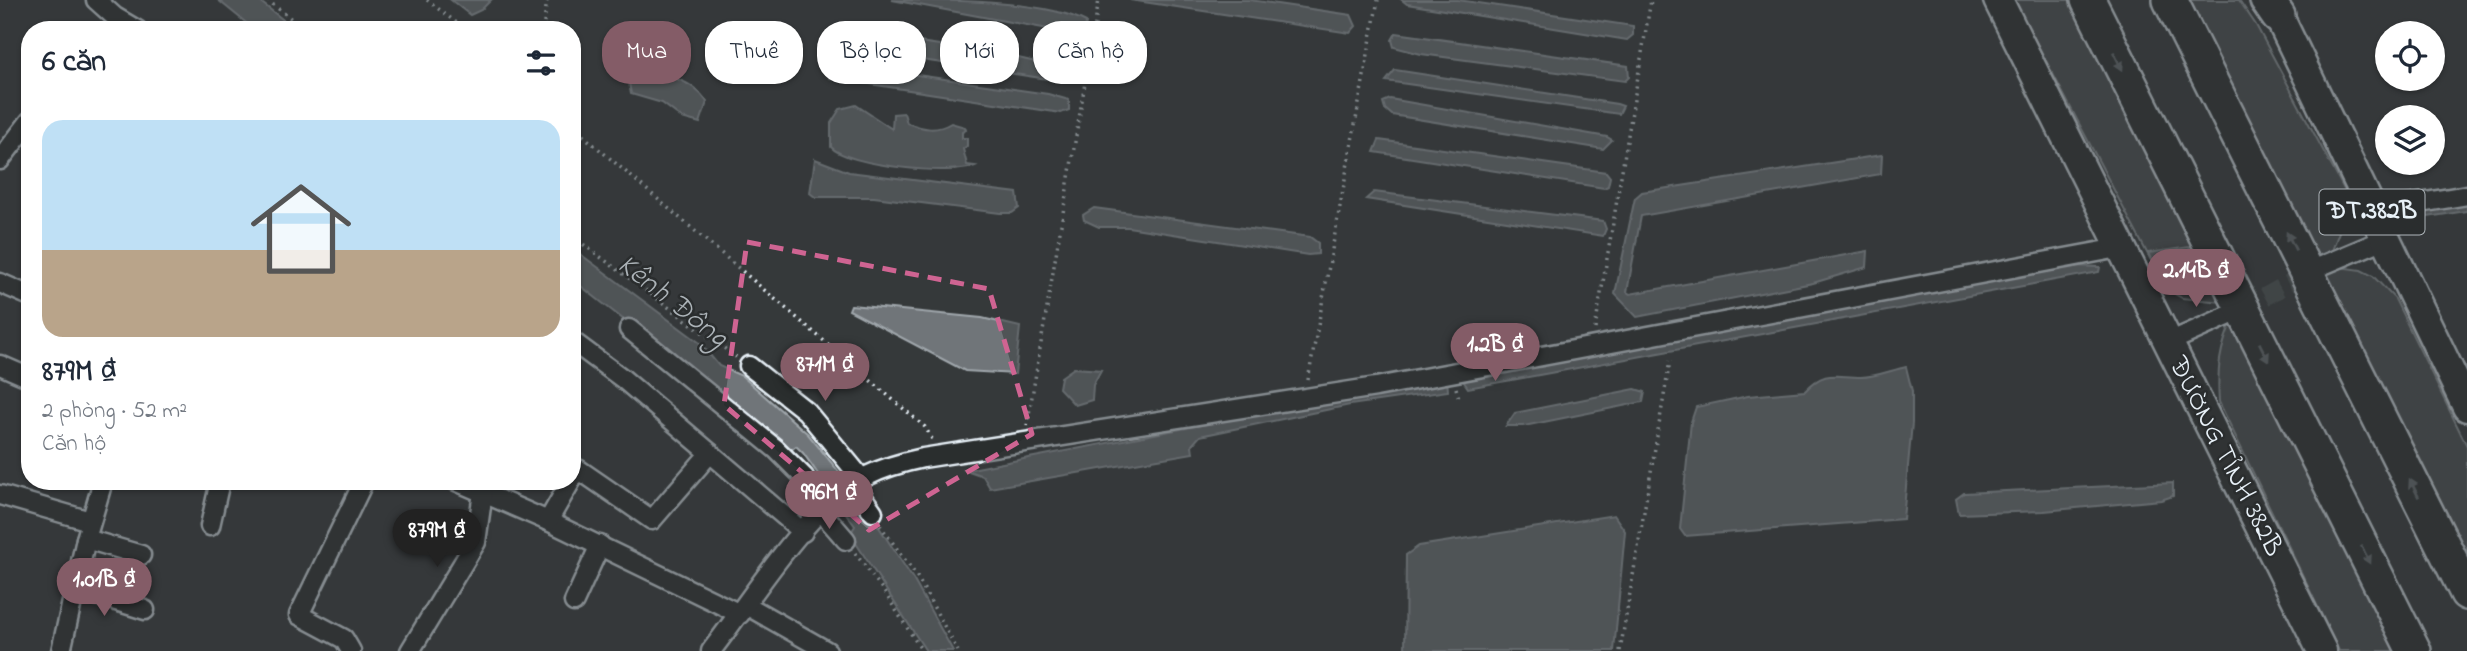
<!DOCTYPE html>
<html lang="vi">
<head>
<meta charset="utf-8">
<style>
	:root { --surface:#fff; --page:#f6f6f7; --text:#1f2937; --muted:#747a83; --line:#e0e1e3; --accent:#845c67 }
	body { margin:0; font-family:"Indie Flower",sans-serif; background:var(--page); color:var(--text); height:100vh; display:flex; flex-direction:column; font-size:26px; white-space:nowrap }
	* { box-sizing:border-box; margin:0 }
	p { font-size:23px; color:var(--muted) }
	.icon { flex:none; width:38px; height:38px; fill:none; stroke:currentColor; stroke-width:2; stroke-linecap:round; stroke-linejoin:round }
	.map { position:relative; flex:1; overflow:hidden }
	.drawer { position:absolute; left:21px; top:21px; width:560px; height:469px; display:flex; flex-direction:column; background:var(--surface); border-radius:28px; box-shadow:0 2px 5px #0004 }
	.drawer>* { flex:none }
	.guide { position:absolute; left:602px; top:21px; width:665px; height:63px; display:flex; gap:14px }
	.controls { position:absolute; left:2375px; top:21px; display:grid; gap:14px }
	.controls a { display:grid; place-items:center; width:70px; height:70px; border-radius:50%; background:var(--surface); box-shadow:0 2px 5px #0004; font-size:35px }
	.price { position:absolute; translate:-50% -60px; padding:0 16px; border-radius:24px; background:var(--accent); color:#fff; font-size:23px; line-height:46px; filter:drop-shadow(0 2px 4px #0008) }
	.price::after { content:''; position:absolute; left:50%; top:42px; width:21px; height:16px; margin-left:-10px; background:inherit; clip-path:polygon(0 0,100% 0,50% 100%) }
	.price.selected { background:#222; color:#fff }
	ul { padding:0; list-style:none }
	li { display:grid; align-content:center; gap:14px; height:371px; padding:0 21px }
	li+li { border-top:2px solid var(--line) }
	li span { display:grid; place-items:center; height:217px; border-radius:21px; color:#555 }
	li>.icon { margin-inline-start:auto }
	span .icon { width:126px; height:126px; fill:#fffc; stroke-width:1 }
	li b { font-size:30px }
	h2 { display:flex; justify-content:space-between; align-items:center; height:84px; padding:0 21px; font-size:30px }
	.pill { padding:0 24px; border-radius:28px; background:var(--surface); box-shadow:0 2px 5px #0004; font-size:24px; line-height:63px }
	.pill.selected { background:var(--accent); color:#fff }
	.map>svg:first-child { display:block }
	.green { fill:#4d5152; stroke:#9aa1a5; stroke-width:2 }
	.water { fill:#707579; stroke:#a0a7ac; stroke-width:2 }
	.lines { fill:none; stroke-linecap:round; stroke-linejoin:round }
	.street-tunnel { stroke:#505556; stroke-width:18; stroke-dasharray:18 9; stroke-linecap:butt }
	.street-casing { stroke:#e8f1f8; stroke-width:23 }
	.primary-casing { stroke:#e8f1f8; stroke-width:33 }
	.highway-casing { stroke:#e8f1f8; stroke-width:38 }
	.path { stroke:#e8f1f8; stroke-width:3.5; stroke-dasharray:2 5; stroke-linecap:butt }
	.street { stroke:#2a2d2e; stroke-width:18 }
	.primary { stroke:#2a2d2e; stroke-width:28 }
	.highway { stroke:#2a2d2e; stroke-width:33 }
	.oneway { fill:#6c7275 }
	.marked { fill:none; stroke:#cf6492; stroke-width:5; stroke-dasharray:14 9; stroke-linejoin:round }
	.labels { text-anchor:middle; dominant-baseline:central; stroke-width:5; stroke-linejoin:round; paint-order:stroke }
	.shield { fill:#2a2d2e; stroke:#afb6bb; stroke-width:2 }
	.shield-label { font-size:26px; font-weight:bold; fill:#e8f1f8 }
	.street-label { font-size:28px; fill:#e8f1f8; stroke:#2a2d2e }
	.water-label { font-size:30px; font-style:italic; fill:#acb3b8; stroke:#2a2d2e }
</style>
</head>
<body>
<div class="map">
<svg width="2467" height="651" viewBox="0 0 2467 651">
	<rect width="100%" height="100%" fill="#35393a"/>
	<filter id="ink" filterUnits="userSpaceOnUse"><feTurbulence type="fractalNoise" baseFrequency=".0143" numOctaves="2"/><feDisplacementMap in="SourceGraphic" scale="14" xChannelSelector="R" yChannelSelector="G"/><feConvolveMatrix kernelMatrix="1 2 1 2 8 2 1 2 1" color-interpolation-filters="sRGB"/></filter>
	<g filter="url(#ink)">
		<g class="green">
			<polygon points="2014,0 2085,0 2223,302 2182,298 2166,289"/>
			<polygon points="2181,0 2239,0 2256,25 2346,193 2343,221 2330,256 2313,263"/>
			<polygon points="2339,267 2361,270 2373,276 2395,299 2467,446 2467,570 2318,272"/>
			<path d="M 2233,319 L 2412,651 L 2339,651 L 2219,402 C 2217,370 2219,349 2233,319 Z"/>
		</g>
		<g class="water">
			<polygon points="218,0 258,0 296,30 255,30"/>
			<polygon points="451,0 491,0 481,10 470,15"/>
			<path d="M 892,0 C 941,0 1045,0 1086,22 L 1085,32 L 1075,34 Z"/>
			<polygon points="1130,0 1250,0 1351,15 1356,26 1350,33"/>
			<polygon points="1402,0 1458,0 1633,26 1633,35 1627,40 1407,4"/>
			<polygon points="840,30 1006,55 1074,71 1077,79 1054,80 843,48 836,42"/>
			<polygon points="1396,33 1628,66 1629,77 1625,81 1421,54 1394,47 1392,40"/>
			<polygon points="820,61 1048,94 1069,100 1069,110 1061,113 830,78 824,72"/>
			<polygon points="1395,70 1617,104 1623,106 1619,114 1386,81"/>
			<path d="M 635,74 C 663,74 691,77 707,102 L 700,123 L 682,118 L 662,103 L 631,94 L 629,83 Z"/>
			<polygon points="1390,99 1607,137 1612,140 1603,149 1392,115 1385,109 1383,102"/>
			<path d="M 856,105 L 892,129 L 893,114 L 904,113 L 907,123 C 924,129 936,132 951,123 L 965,127 L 966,130 L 962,132 L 962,138 L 967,138 L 967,146 L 963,149 L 967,165 L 975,166 C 952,176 847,166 831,147 L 831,123 L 840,109 Z"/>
			<polygon points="1379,140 1606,172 1610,177 1608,186 1604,188 1374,152"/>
			<polygon points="1882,155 1881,174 1641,216 1627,292 1630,294 1868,251 1867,267 1813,283 1637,317 1615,294 1633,207 1635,198 1642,192"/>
			<polygon points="815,159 849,172 1017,193 1019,208 1012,213 1000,213 874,197 815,197 810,193"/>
			<polygon points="1374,192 1603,221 1606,229 1603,236 1366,199"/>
			<polygon points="2467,203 2467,211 2402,221 2399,217 2400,214"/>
			<polygon points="1094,208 1310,237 1318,243 1318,254 1308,255 1128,227 1099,227 1084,220 1083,215"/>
			<polygon points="2189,247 2194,259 2153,263 2148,253"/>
			<polygon points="572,248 700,343 719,366 742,376 808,434 858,495 913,579 953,651 926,651 850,534 855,526 803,453 796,446 790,451 572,279"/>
			<polygon points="2073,266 2100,267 2099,272 1468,388 1464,382 1468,376 1837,305"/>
			<polygon points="851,305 982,318 1020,327 1015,374 965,371 849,310"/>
			<path d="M 1906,367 L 1912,391 L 1912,423 L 1903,519 L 1685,536 L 1680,529 L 1691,422 L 1696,407 L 1748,396 L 1805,391 C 1825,369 1836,377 1861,377 C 1875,377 1892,370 1906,367 Z"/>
			<polygon points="1074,368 1101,370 1093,385 1092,400 1075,405 1059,388 1061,377"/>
			<polygon points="1447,378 1448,391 1350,405 1200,436 1192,445 1193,453 990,488 983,476 966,470"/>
			<polygon points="1635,389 1645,392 1643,402 1524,426 1506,426 1515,413"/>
			<polygon points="2173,483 2173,496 2161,500 2044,511 1959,514 1956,499 1964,493"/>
			<polygon points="1614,515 1625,531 1614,651 1405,651 1406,555 1419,546"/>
		</g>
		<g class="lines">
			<polyline class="street-tunnel" points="2241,310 2313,270"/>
			<defs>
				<g id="street">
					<polyline points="96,0 115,17 137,30"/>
					<polyline points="0,160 30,121"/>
					<polyline points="2372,211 2467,195"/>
					<polyline points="2316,268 2385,239"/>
					<polyline points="0,283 30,296"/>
					<polyline points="629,329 776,449 804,477 819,513"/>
					<polyline points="572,341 622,378 803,532"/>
					<polyline points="2167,343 2241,310"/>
					<polyline points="0,365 30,378"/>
					<polyline points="749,366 806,411 862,479"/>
					<polyline points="572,479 578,469 652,520 710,453"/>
					<polyline points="456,481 548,521 740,614"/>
					<polyline points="853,484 873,512"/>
					<polyline points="0,495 90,521"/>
					<polyline points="821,511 846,540"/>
					<polyline points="548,521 571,481"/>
					<polyline points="210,526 220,481"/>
					<polyline points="86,539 141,555"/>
					<polyline points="74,588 145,610"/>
					<polyline points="574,602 600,545"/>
					<polyline points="746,605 827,651"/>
					<polyline points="61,651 86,539 103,481"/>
					<polyline points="351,651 344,639 299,615 364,481"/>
					<polyline points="410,651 476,542 483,492"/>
					<path d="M 711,651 C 752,599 808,504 867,476 C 885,467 904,462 923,458 L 1376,387 L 2119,248"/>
				</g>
				<g id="primary">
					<polyline points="1998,0 2322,651"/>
					<polyline points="2271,0 2467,407"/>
				</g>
				<g id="highway">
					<polyline points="2088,0 2414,651"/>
					<polyline points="2170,0 2467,593"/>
					<polyline points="2267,0 2278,16"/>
				</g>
			</defs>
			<use href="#street" class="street-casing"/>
			<use href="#primary" class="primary-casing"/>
			<use href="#highway" class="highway-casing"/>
			<g class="path">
				<polyline points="267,0 306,30"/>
				<polyline points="427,0 466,30"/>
				<polyline points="543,30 547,0"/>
				<polyline points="572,126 925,427 932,439"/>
				<polyline points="572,236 736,357"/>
				<polyline points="1595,329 1651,0"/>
				<polyline points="1308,380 1378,0"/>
				<polyline points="1456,388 1459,398"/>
				<polyline points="1027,426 1099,0"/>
				<polyline points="880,525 916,575 958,651"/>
				<polyline points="855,553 883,590 922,651"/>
				<polyline points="1620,651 1670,361"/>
			</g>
			<use href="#street" class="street"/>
			<use href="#primary" class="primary"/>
			<use href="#highway" class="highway"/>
		</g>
		<defs><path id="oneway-solid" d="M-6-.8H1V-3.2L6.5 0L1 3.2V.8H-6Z" transform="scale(1.75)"/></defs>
		<g class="oneway">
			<use href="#oneway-solid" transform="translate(2118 61) rotate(63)"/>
			<use href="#oneway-solid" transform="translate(2291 241) rotate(-117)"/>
			<use href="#oneway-solid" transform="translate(2264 352) rotate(63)"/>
			<use href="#oneway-solid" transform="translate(2414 488) rotate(-117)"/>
			<use href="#oneway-solid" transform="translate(2366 555) rotate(63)"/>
		</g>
	</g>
	<path d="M0 0H2467V651H0ZM 747,242 L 989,289 L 1032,434 L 869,530 L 724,405 Z" fill="#35393a" fill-opacity=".55" fill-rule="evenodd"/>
	<path class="marked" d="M 747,242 L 989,289 L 1032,434 L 869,530 L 724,405 Z"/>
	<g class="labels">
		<rect class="shield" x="2319.5" y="189.5" width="105" height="45" rx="5"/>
		<g class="shield-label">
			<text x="2372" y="212">ĐT.382B</text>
		</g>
		<g class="street-label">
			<text transform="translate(2225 457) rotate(63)">ĐƯỜNG TỈNH 382B</text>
		</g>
		<g class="water-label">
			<text transform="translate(672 302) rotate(38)">Kênh Đông</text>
		</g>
	</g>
</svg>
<div class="controls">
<a><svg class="icon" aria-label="locate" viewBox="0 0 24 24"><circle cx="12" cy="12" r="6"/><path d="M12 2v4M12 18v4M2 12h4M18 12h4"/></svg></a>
<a><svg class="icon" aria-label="layers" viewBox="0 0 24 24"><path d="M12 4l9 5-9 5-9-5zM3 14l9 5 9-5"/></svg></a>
</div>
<b class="price" style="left:2196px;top:309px">2.14B ₫</b>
<b class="price" style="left:1495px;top:383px">1.2B ₫</b>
<b class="price" style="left:825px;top:403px">871M ₫</b>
<b class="price" style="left:829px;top:531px">996M ₫</b>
<b class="price selected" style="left:437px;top:569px">879M ₫</b>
<b class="price" style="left:104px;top:618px">1.01B ₫</b>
<div class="guide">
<a class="pill selected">Mua</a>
<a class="pill">Thuê</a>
<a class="pill">Bộ lọc</a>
<a class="pill">Mới</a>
<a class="pill">Căn hộ</a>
</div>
<section class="drawer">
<h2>6 căn<svg class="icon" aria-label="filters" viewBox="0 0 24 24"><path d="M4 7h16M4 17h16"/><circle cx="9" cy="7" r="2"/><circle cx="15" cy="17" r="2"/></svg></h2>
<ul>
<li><span style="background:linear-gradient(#bfe0f5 60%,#b9a48a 0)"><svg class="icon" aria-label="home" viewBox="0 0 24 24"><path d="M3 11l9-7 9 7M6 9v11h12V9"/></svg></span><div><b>879M ₫</b><p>2 phòng · 52 m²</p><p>Căn hộ</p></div></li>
</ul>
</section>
</div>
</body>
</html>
